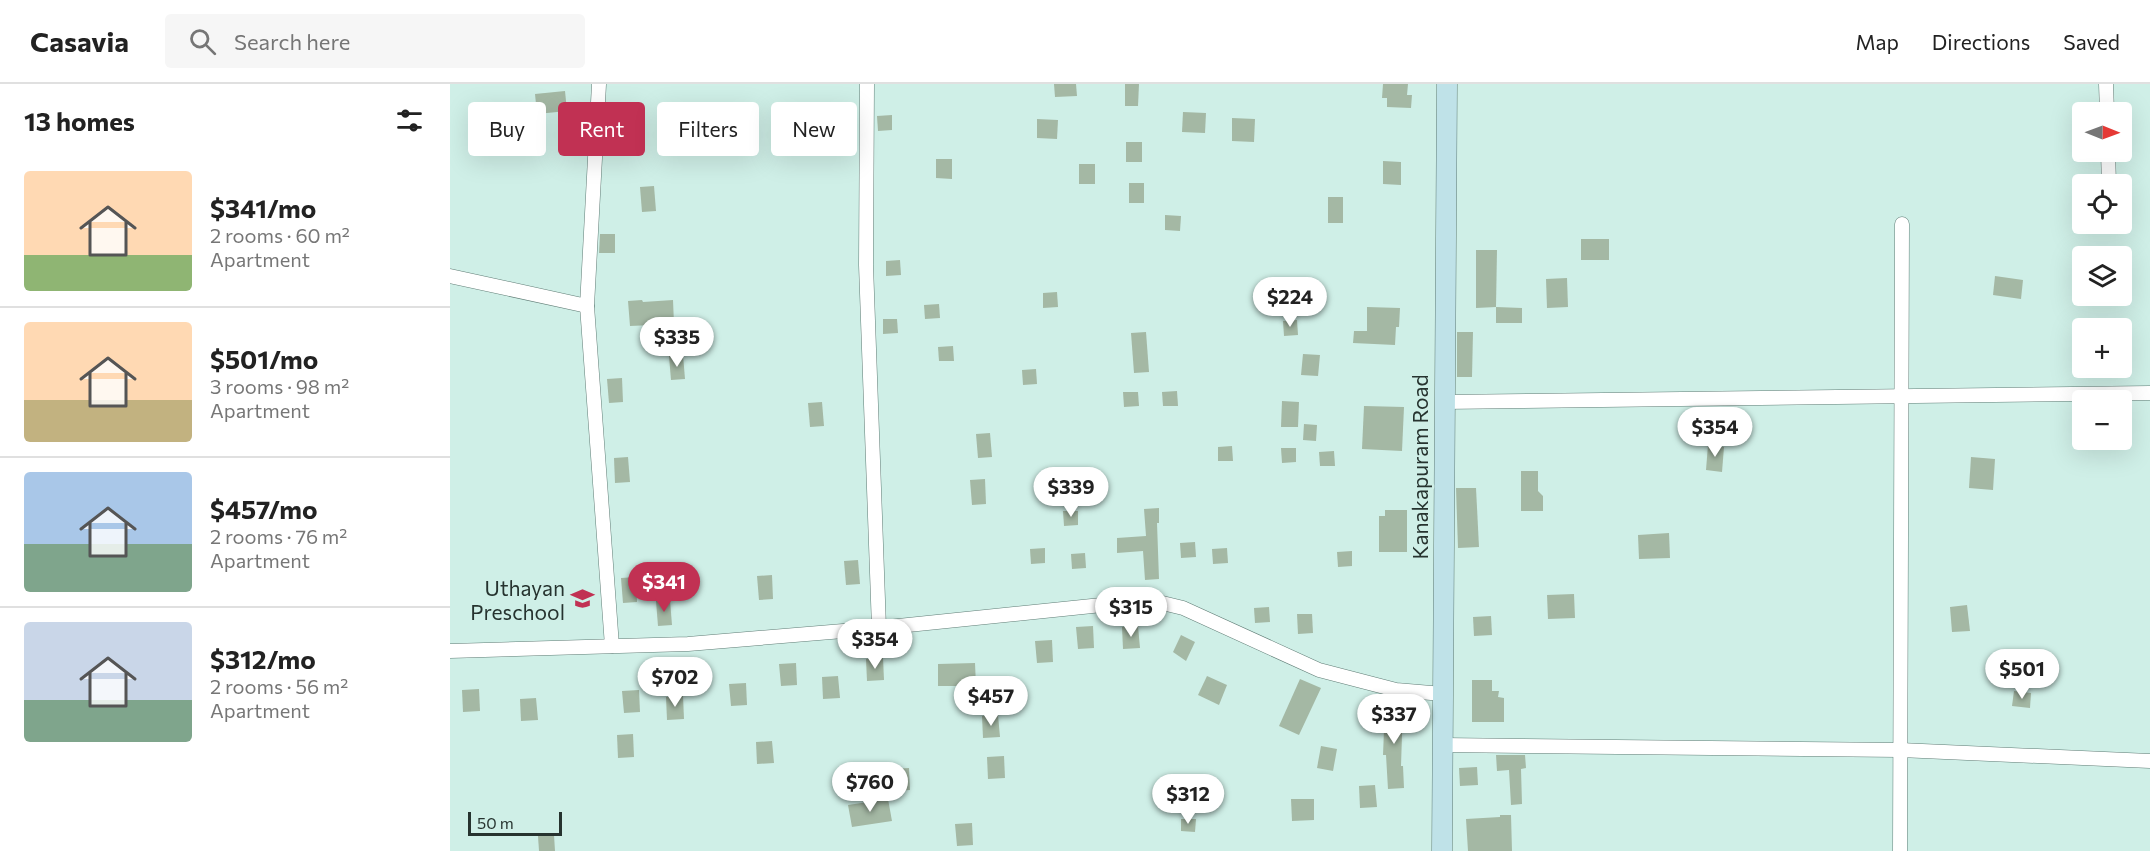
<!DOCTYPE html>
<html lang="en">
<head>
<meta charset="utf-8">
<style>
	:root { --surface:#fff; --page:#f6f6f6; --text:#222; --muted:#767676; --line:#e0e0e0; --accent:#c13153 }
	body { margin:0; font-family:Commissioner,sans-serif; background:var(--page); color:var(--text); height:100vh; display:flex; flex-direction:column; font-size:22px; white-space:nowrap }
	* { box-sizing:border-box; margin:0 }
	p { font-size:20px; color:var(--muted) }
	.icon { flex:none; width:33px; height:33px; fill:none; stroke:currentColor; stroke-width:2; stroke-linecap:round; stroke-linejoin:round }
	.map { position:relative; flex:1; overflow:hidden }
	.drawer { display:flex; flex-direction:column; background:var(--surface); width:450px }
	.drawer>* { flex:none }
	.banner { position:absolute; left:18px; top:18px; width:570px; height:54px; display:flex; gap:12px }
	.needle { width:39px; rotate:91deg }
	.controls { position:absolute; left:1622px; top:18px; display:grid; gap:12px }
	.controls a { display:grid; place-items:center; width:60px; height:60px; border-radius:6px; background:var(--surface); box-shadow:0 6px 24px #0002; font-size:30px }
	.scale { position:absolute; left:18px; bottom:15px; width:94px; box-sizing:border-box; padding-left:6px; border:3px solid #26332f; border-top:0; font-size:16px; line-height:21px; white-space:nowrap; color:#26332f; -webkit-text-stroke:4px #cfefe7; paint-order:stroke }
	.price { position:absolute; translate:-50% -51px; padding:0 14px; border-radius:21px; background:#fff; color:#222; font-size:20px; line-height:39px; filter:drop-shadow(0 2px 3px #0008) }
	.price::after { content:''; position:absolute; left:50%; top:36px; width:18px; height:14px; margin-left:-9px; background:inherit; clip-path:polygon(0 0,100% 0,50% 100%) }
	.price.selected { background:var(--accent); color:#fff }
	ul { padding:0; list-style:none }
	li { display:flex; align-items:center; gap:18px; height:150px; padding:0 24px }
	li+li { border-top:2px solid var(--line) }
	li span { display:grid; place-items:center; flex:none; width:168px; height:120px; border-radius:6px; color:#555 }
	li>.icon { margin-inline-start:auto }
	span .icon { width:72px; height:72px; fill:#fffc; stroke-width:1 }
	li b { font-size:26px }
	h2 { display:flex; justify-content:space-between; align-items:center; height:72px; padding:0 24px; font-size:26px }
	.pill { padding:0 21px; border-radius:6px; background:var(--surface); box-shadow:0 6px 24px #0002; font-size:21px; line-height:54px }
	.pill.selected { background:var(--accent); color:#fff }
	header { display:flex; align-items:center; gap:36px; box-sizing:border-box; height:84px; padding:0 30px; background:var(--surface); border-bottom:2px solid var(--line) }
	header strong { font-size:28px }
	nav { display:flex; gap:33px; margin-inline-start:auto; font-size:21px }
	.search { width:420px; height:54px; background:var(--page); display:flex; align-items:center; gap:15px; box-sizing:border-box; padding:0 21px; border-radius:6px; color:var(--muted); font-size:22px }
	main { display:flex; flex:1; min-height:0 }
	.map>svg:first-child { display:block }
	.building { fill:#a4b8a4 }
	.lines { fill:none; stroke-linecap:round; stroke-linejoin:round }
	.street-casing { stroke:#607d76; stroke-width:15 }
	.secondary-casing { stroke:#607d76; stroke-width:21 }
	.street { stroke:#fff; stroke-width:14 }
	.secondary { stroke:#bfe2e8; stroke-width:20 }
	.labels { text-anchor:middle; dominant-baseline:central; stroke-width:4.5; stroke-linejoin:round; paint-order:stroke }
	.street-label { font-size:21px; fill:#26332f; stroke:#cfefe7 }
	.poi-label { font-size:21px; fill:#26332f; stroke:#cfefe7; text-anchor:end }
</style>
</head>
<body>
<header>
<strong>Casavia</strong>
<div class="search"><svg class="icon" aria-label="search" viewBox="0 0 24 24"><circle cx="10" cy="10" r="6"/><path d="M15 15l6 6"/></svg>Search here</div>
<nav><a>Map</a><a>Directions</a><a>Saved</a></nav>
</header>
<main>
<section class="drawer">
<h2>13 homes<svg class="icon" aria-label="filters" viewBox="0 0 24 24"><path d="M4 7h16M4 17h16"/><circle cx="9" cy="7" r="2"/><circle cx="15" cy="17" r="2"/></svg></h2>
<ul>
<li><span style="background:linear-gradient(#ffd9b3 70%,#8fb573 0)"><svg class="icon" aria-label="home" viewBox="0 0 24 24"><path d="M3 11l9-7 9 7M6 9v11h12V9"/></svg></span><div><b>$341/mo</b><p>2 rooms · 60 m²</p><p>Apartment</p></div></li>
<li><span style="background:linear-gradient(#ffd9b3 65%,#c2b280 0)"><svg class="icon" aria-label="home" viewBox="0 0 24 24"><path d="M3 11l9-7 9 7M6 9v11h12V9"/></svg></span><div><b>$501/mo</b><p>3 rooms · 98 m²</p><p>Apartment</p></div></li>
<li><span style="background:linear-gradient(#a9c7e8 60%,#7fa58c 0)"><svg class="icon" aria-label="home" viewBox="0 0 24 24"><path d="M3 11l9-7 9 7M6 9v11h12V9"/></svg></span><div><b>$457/mo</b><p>2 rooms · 76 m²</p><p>Apartment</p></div></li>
<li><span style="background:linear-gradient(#c9d6e8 65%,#7fa58c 0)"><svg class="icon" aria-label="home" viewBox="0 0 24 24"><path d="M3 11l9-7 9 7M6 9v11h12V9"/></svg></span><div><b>$312/mo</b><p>2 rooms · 56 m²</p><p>Apartment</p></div></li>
</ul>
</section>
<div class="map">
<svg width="1700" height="767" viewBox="0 0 1700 767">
	<rect width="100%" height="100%" fill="#cfefe7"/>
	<g class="building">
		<polygon points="604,0 626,0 627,12 605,13"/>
		<polygon points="675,0 689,0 688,22 675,22"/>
		<polygon points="933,0 958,0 957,11 962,11 961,24 937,23 937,14 932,14"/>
		<polygon points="115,7 117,27 87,30 85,10"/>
		<polygon points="733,28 756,29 755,49 732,48"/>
		<polygon points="442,31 442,46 428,47 427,32"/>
		<polygon points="782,34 805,35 804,58 782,57"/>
		<polygon points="587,35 608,36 607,55 587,54"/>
		<rect x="676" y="58" width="16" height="20"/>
		<polygon points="486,75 502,75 502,95 486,94"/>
		<polygon points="933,77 951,78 951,101 933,100"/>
		<rect x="629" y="80" width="16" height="20"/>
		<rect x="679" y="99" width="15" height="20"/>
		<polygon points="204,102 206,127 192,128 190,103"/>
		<rect x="878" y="113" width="15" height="26"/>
		<polygon points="715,131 731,132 730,147 715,146"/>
		<polygon points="150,150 165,150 165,169 149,169"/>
		<rect x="1131" y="155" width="28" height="21"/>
		<polygon points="1026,166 1047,166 1046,223 1026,224"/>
		<polygon points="450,176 451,191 436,192 436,177"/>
		<polygon points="1545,192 1573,196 1571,215 1543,211"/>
		<polygon points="1117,194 1118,223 1097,224 1096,195"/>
		<polygon points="607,208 608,223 593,224 593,209"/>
		<polygon points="192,216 193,218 223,216 224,240 180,242 178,217"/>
		<polygon points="489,220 490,234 475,235 474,221"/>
		<polygon points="917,223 950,224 949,243 946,243 945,261 903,259 904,247 917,247"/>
		<polygon points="1046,223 1072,224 1072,239 1046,239"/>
		<polygon points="433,235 447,235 448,249 433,250"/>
		<polygon points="847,236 848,251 834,252 833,237"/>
		<polygon points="696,248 699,288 684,289 681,249"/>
		<polygon points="1007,248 1023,248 1022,293 1007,293"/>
		<polygon points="503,262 504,277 489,277 488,263"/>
		<polygon points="853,270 870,271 868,292 851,291"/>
		<polygon points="233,271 235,295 221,296 219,272"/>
		<polygon points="586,285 587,300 573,301 572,286"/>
		<polygon points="172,294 173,318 159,319 157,295"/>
		<polygon points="727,307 728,322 713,322 712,308"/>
		<polygon points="673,308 688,308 689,322 674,323"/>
		<polygon points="832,317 849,318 848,343 831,343"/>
		<polygon points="372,318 374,342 360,343 358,319"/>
		<polygon points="914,322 954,323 952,367 912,365"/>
		<polygon points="854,340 867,341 866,357 853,356"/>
		<polygon points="540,349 542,373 528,374 526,350"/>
		<polygon points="1258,361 1274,363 1272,388 1256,386"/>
		<polygon points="782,362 783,377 768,377 768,363"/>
		<polygon points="831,364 846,364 846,378 832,379"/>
		<polygon points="884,367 885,382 870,382 869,368"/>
		<polygon points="178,373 180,398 165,399 164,374"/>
		<polygon points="1521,373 1545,375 1543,406 1519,404"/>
		<polygon points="610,383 611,398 596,399 596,384"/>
		<polygon points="1071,387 1088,387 1088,407 1093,412 1093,427 1071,427"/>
		<polygon points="535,395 536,420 522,421 520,396"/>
		<polygon points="1006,404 1026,404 1029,463 1008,464"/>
		<polygon points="709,424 709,439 707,439 709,495 695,496 693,467 667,469 667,454 696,452 694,425"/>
		<polygon points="935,426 957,426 957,468 929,468 929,432 935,432"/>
		<polygon points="613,427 628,427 628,441 614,442"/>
		<polygon points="1219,449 1220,474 1189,475 1188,451"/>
		<polygon points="745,458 746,473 731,474 730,459"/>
		<polygon points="595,464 595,479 581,480 580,465"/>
		<polygon points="777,464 778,479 763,480 762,465"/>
		<polygon points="902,467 902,482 888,483 887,468"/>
		<polygon points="635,469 636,484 622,485 621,470"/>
		<polygon points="408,476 410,500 396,501 394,477"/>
		<polygon points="322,491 323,515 309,516 307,492"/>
		<polygon points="186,493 187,518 173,519 171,494"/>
		<polygon points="1124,510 1125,534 1098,535 1097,511"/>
		<polygon points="220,516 222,541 208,542 206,517"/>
		<polygon points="1517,521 1520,547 1502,548 1500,523"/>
		<polygon points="819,523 820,538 805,539 804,524"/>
		<polygon points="847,530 862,530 863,549 848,550"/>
		<polygon points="1041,532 1042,551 1024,552 1023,533"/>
		<polygon points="643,542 644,564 628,565 626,543"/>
		<polygon points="688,542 690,564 673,565 672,543"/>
		<polygon points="731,551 745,558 736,577 723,568"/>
		<polygon points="602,556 603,578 587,579 585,557"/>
		<polygon points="433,574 434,596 417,597 416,575"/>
		<polygon points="346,579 347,601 331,602 329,580"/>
		<polygon points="525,579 526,602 488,602 488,580"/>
		<polygon points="388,592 390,614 373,615 372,593"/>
		<polygon points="757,592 777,601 769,621 748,611"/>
		<polygon points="850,595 871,604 849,651 829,642"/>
		<polygon points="1022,596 1042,596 1042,607 1049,607 1048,613 1054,614 1054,638 1022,638"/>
		<polygon points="296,599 297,621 281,622 279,600"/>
		<polygon points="29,605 30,627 13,628 12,606"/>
		<polygon points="189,606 190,628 174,629 172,607"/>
		<polygon points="1564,607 1581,609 1580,624 1562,622"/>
		<polygon points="233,612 234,635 217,636 216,613"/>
		<polygon points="86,614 88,636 71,637 70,615"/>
		<polygon points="935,621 953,621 951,682 953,682 954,704 938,705 936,671 933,671"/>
		<polygon points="548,631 550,653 533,654 532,632"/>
		<polygon points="183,650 184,673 168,674 167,651"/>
		<polygon points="322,657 324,679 307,680 306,658"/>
		<polygon points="871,662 887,665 883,687 867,684"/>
		<polygon points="1046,671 1075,671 1076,684 1071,685 1072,720 1061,721 1059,686 1047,687"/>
		<polygon points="554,672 555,694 538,695 537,673"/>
		<polygon points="1027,683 1028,701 1010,702 1009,684"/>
		<polygon points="459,684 460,706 444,707 442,685"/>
		<polygon points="925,701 927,723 910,724 909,702"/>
		<polygon points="438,715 442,737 402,743 398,721"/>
		<polygon points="841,715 864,715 864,736 842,737"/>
		<polygon points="1050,731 1061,731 1062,767 1018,767 1016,735 1050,733"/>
		<polygon points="731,735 746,735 745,748 731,747"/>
		<polygon points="522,739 523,761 507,762 505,740"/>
		<polygon points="104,751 105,767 89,767 88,752"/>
	</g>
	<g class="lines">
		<defs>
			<g id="street">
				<polyline points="149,0 137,222 162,562"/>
				<polyline points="417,0 416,181 429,544"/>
				<polyline points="1656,0 1657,28"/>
				<polyline points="1658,68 1659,100"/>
				<polyline points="0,192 137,222"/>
				<polyline points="993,318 1700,309"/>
				<polyline points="0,567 238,560 429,544 700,516 733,524 869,586 946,606 993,610"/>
				<polyline points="993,661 1450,666 1700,677"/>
				<polyline points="1450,767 1452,140"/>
			</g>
			<polyline id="secondary" points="992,767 997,0"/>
		</defs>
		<use href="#street" class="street-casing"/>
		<use href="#secondary" class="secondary-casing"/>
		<use href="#street" class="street"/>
		<use href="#secondary" class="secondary"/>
	</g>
	<defs>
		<symbol id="school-bare" viewBox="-9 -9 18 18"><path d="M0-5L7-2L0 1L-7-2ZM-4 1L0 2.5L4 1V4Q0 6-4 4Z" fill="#c13153" stroke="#cfefe7" stroke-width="2.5" paint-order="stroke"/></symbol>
	</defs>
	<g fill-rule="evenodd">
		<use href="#school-bare" x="116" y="498" width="33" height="33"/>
	</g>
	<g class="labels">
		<g class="street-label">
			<text transform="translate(969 383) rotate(-90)">Kanakapuram Road</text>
		</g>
		<g class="poi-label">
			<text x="115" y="503">Uthayan<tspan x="115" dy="24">Preschool</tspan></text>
		</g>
	</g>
</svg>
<div class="controls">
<a><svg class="needle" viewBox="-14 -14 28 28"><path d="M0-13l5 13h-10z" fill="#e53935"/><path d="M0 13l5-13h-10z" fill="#767676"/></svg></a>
<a><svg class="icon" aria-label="locate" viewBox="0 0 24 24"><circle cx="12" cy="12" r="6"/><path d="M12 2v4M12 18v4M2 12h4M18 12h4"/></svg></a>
<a><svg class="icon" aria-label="layers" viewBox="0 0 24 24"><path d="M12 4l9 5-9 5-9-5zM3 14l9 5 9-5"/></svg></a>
<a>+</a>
<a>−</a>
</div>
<div class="scale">50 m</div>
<b class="price" style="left:840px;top:244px">$224</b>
<b class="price" style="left:227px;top:284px">$335</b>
<b class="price" style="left:1265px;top:374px">$354</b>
<b class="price" style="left:621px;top:434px">$339</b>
<b class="price selected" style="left:214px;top:529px">$341</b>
<b class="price" style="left:681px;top:554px">$315</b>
<b class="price" style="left:425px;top:586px">$354</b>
<b class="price" style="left:1572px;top:616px">$501</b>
<b class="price" style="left:225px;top:624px">$702</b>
<b class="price" style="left:541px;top:643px">$457</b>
<b class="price" style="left:944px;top:661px">$337</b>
<b class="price" style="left:420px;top:729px">$760</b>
<b class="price" style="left:738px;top:741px">$312</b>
<div class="banner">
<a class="pill">Buy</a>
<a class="pill selected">Rent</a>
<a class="pill">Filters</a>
<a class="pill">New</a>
</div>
</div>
</main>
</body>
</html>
